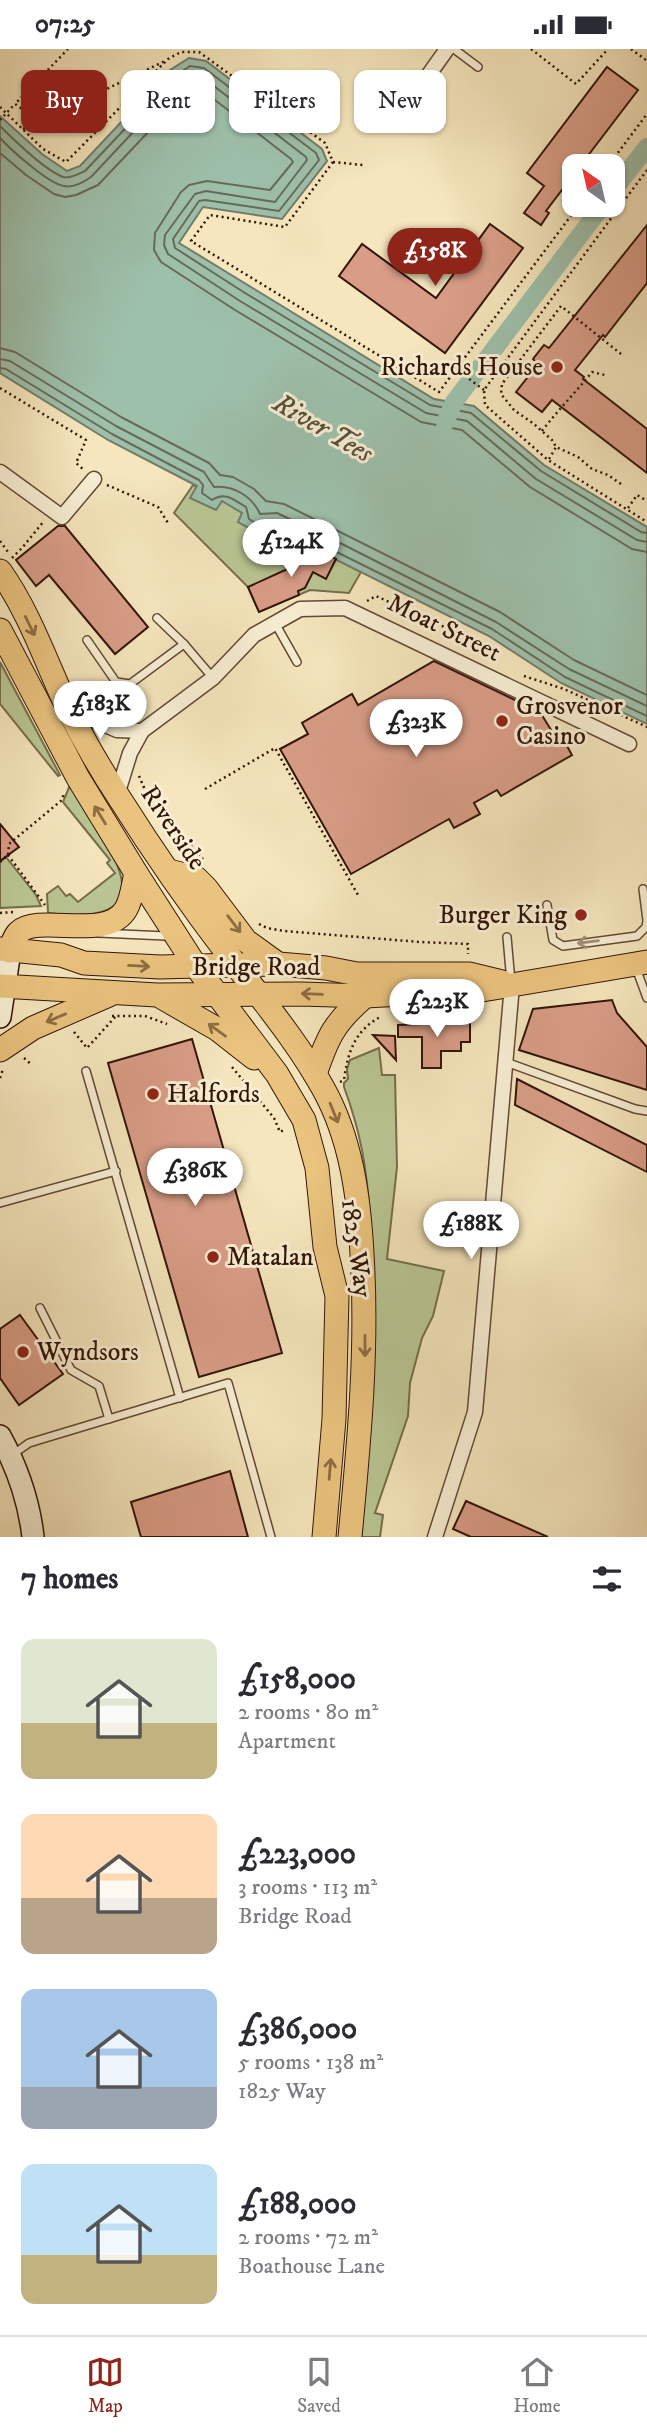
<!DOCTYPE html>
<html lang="en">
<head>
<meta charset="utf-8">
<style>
	:root { --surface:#fff; --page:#f2f2f3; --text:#2b2b33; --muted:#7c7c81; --line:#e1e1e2; --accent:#8f2418 }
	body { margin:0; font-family:"IM FELL DW Pica",serif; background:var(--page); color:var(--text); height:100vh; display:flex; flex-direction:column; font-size:26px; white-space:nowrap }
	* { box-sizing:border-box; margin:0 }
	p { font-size:23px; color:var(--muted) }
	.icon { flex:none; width:38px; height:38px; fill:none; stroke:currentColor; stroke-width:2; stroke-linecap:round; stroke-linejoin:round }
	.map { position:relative; height:1488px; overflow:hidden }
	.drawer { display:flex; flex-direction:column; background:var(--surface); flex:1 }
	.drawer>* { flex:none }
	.top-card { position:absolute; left:21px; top:21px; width:606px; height:63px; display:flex; gap:14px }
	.needle { width:46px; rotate:326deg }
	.fabs { position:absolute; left:562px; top:105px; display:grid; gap:14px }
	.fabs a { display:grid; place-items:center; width:63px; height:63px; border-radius:14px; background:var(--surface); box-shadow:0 2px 5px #0004; font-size:35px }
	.price { position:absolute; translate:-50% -60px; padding:0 16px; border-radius:24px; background:#fff; color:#222; font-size:23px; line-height:46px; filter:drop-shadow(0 2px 4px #0008) }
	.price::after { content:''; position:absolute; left:50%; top:42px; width:21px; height:16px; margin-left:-10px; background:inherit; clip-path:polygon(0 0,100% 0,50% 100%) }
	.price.on { background:var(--accent); color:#fff }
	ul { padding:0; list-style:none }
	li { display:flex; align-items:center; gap:21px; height:175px; padding:0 21px }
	li span { display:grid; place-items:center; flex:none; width:196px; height:140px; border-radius:14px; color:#555 }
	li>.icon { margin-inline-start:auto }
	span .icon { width:84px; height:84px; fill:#fffc; stroke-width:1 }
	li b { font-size:30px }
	h2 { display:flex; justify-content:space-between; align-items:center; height:84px; padding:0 21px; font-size:30px }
	.chip { padding:0 24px; border-radius:14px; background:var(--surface); box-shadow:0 2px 5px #0004; font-size:24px; line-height:63px }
	.chip.on { background:var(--accent); color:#fff }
	.status { display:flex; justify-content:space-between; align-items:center; height:49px; padding:0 35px; background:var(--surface); direction:ltr }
	.status svg { height:19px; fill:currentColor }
	.tab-bar { display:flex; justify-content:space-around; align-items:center; height:98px; border-top:2px solid var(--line); background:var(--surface); font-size:19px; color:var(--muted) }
	.tab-bar a { display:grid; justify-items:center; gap:4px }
	.tab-bar .on { color:var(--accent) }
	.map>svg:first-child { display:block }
	.green { fill:#b9c693; stroke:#766d4c; stroke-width:2 }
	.water { fill:#9dc0ab; stroke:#737b69; stroke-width:2 }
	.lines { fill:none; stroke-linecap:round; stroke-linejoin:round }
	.shore { stroke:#686a58; stroke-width:2 }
	.canal { stroke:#9dc0ab; stroke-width:18 }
	.building { fill:#d99d87; stroke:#331406; stroke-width:2 }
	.lane-casing { stroke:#644834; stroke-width:10 }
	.street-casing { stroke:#644834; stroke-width:17 }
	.secondary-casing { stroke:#331406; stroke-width:24 }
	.primary-casing { stroke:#331406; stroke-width:25 }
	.path { stroke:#331406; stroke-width:2.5; stroke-dasharray:2 3.5; stroke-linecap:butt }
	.lane { stroke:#f8efd4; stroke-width:7 }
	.street { stroke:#f8efd4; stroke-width:14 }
	.secondary { stroke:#f8efd4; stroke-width:21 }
	.primary { stroke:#eac37e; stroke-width:23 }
	.path-bridge { stroke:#331406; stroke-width:2.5; stroke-dasharray:2 3.5; stroke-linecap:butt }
	.oneway { stroke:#8e6c42 }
	.oneway2 { stroke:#9f8c77 }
	.poi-dot { fill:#8f2418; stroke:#f8efd4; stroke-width:2.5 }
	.labels { text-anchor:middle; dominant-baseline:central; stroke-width:6; stroke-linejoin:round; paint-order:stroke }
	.poi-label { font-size:26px; fill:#331406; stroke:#f8efd4; text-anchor:start }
	.street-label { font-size:26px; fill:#331406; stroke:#f8efd4 }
	.water-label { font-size:28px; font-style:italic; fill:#585040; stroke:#f8efd4 }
</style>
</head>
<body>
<div class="status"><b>07:25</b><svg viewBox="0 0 49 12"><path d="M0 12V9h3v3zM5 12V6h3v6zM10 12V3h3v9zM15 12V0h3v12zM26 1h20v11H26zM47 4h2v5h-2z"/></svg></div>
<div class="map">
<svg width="647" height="1488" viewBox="0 0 647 1488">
	<rect width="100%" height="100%" fill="#f5e6bd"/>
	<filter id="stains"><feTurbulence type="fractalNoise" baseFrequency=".00286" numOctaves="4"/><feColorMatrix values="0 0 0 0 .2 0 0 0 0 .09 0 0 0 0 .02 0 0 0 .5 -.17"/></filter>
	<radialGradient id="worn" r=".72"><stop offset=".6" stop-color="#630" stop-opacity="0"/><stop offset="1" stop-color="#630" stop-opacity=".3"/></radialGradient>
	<g class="green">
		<polygon points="193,436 361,523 349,544 310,541 259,563 248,538 174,464"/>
		<polygon points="0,613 60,726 58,727 0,655"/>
		<path d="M 70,736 C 105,793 178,880 48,864 L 47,845 L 58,837 L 66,847 L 70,845 L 78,853 L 115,824 L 107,814 L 110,811 L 63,753 Z"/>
		<polygon points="6,808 36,846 41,857 0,859 0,813"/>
		<path d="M 379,999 L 382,1026 L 395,1026 L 397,1118 L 387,1210 L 444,1222 L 433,1267 L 422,1289 L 410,1334 L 408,1367 L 375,1464 L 383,1466 L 380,1488 L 361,1488 L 370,1169 C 367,1120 361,1084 344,1038 L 344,1034 L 348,1030 L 347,1020 L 350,1011 Z"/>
	</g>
	<polygon class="water" points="189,9 206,12 322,100 327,112 282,170 203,158 179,194 434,350 474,357 544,416 647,478 647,675 561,634 489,587 271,478 265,488 238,473 242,464 222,452 216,461 190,449 197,437 108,391 0,324 0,67 42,105 67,122 80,117 170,21"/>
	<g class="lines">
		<g class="shore">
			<path d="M 0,77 C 14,91 45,121 63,128 C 70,130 79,125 85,122 L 175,27 L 190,17 L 204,19 L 316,104 L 319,111 L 279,162 L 205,151 L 199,152 L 173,190 L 175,199 L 245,244 L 430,356 L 471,364 L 541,422 L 641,483 L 647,484"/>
			<path d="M 0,89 C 11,101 49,135 64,137 C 73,139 84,133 91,128 L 180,33 L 192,26 L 201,27 L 306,108 L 307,111 L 275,153 L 206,142 L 195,145 L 165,186 L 164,196 L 168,205 L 240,252 L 426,364 L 467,372 L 536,430 L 637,491 L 647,493"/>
			<polyline points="0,104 26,126 54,145 65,148 76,146 98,136 187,42 197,37 291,110 293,113 270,141 207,132 189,136 181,143 155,184 154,201 161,213 235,261 421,373 462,381 530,438 632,500 647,503"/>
			<polyline points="0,299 15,303 121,368 209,414 220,426 233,428 254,440 266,452 284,455 500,563 574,611 647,646"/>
			<path d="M 0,310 L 10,312 L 116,377 L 204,423 L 214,438 C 233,436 252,447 260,465 L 277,464 L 344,496 L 496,573 L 569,620 L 647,657"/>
			<path d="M 0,319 L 6,320 L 112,385 L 199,431 L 203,436 L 202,444 L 212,451 C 225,442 234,451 246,458 L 249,470 L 260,477 L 274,472 L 492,580 L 565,628 L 647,667"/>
		</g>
		<g class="canal">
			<polyline points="612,143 647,98"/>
			<polyline points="445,374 454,353 603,156"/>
		</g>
	</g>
	<g class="building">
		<polygon points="607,18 638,41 580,117 574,117 574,125 546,162 549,164 541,176 524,164 544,137 527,124"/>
		<polygon points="370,36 384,46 371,62 359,52"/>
		<polygon points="490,175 523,199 445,304 339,227 362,195 436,249"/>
		<polygon points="647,176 647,234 605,288 603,286 575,321 584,328 583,330 647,380 647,424 552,351 542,363 516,343 538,315 533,310 544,296 549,299"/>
		<polygon points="58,477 65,477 148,578 115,605 49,526 36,537 16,511"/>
		<polygon points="304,495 336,510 326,530 313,523 305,539 298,542 299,546 259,563 248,538 294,517"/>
		<polygon points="434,612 540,663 556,689 561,686 572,706 501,747 497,741 474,754 480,765 454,779 449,770 351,825 280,700 308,685 302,674 352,645 358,656"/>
		<polygon points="0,775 19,798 0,812"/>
		<polygon points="612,951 617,964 647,998 647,1041 519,1001 533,960"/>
		<polygon points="470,973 470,993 461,993 461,1002 441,1002 441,1019 422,1019 422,988 398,988 398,976"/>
		<polygon points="373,986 395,987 396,1011"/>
		<polygon points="192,990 282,1304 199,1328 108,1014"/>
		<polygon points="517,1030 647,1096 647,1123 515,1056"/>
		<polygon points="20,1266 63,1325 19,1356 0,1329 0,1280"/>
		<polygon points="230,1422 248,1488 141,1488 131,1453"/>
		<polygon points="466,1452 548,1488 471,1488 453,1480"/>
	</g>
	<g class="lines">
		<defs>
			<g id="lane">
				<polyline points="454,0 478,18"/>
				<polyline points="157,569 184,595 213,629"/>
				<polyline points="275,574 297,613"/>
				<polyline points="87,591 116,633 130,635 184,595"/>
				<polyline points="643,840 647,871"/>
				<polyline points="547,856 553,891 563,897 637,887 646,878 647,872"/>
				<polyline points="99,884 166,887 170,890"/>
				<polyline points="507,888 511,933"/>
				<polyline points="636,919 647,949"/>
				<polyline points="506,1013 635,1060 647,1062"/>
				<polyline points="86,1022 180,1349"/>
				<polyline points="0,1154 116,1122"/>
				<polyline points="40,1259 71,1321 99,1337 109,1370"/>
				<polyline points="12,1406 29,1394 228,1334 271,1488"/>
			</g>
			<g id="street">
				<polyline points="403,62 447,0"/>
				<polyline points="0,423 62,468 94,430"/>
				<polyline points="68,660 117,681 142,682"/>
				<polyline points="117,746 130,704 142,682 213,629 254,586 300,560 345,559 629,695"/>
				<polyline points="435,1488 475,1363 512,936"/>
			</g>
			<g id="secondary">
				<polyline points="0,968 10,902"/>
				<path d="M 0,1387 C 17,1418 29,1452 33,1488"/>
			</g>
			<g id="primary">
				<path d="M 0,522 C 30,564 47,616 69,662 C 84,692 101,721 120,750 C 154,804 191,857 230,908 C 262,951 297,992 323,1039 C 351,1089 359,1148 362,1205 C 368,1300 359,1393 350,1488"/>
				<polyline points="0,581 78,729 136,824 195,916 277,1025 304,1071 317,1119 325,1198 337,1247 334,1370 324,1488"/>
				<polyline points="169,822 196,829 206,839 246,892 278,915"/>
				<polyline points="0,900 61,906 84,914 160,918 278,915 326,919 357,925 469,925 502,933"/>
				<path d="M 10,902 C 12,896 14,887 19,883 C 40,864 107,893 126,860 C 132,850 133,836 136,824"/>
				<polyline points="0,937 157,946 301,945 365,947 482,941 647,913"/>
				<polyline points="163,949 217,980 254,1009"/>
				<polyline points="0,1001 33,979 109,946"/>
				<path d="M 315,1025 C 328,987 334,974 365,947"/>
			</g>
		</defs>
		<use href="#lane" class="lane-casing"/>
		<use href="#street" class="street-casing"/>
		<use href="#secondary" class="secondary-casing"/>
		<use href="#primary" class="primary-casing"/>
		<g class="path">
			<polyline points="531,0 576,35 608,0"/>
			<polyline points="631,0 646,11 647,9"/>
			<polyline points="0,58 43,100 66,113 168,10 181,3 199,3 325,94 333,113"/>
			<polyline points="25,77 40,56 34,51 22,60 15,55 68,0"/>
			<polyline points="23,80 165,12"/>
			<polyline points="333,113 285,178 210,166 191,192 439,343 579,156"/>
			<polyline points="333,113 363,116"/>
			<polyline points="608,117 647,65"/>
			<polyline points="647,121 484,341 485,356 548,411 647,473"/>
			<polyline points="456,320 484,341"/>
			<polyline points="0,339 86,391 76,414 84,421"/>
			<path d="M 542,382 C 558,361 575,344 592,323 L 605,326"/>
			<polyline points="549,410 556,398"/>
			<polyline points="621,435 608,426 592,420 578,408 556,398 552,391 534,375 514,361 501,345 502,335 561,257 621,305"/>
			<polyline points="107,436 158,458 168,474"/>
			<polyline points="628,459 637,446 647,452"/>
			<polyline points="0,492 8,503"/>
			<polyline points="12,509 22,499 44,472"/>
			<polyline points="367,552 376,547 473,591 490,611"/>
			<polyline points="524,627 564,640 647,678"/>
			<polyline points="139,727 149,750 203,810"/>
			<polyline points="205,740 275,699 358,846"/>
			<polyline points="8,806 45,856"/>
			<polyline points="0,813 8,806 9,795 62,751 64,744"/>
			<polyline points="0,864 14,863"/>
			<polyline points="259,875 267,879 284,882 420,893 468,895 468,905"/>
			<polyline points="112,967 145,967 167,975"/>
			<polyline points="74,983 87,999 116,967"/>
			<polyline points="24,1009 32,1016"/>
			<polyline points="232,1018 274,1069 280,1083 286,1080"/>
			<polyline points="0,1029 3,1020"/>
			<path d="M 340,1033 L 344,1031 C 348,1002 355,981 382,967"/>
		</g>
		<use href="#lane" class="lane"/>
		<use href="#street" class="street"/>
		<use href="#secondary" class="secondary"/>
		<use href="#primary" class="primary"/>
		<polyline class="path-bridge" points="0,71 15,55"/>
	</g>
	<defs><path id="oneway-shaft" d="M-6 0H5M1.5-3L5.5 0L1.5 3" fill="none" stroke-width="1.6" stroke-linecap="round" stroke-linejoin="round" transform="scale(1.75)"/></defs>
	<g class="oneway">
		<use href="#oneway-shaft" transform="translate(30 577) rotate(64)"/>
		<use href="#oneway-shaft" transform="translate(100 766) rotate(-122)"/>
		<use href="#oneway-shaft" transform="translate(234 875) rotate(53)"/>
		<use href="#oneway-shaft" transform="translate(139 917) rotate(3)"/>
		<use href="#oneway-shaft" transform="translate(312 945) rotate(-178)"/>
		<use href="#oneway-shaft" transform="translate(56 969) rotate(157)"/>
		<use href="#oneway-shaft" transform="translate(217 981) rotate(-144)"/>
		<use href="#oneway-shaft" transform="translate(334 1064) rotate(68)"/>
		<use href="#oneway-shaft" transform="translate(365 1297) rotate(90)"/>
		<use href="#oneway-shaft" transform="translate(330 1420) rotate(-85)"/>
	</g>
	<use class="oneway2" href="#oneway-shaft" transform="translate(588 893) rotate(173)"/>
	<g class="poi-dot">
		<circle cx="557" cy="318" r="7"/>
		<circle cx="502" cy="672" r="7"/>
		<circle cx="581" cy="866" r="7"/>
		<circle cx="153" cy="1045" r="7"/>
		<circle cx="213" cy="1208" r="7"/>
		<circle cx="23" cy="1303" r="7"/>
	</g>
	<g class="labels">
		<g class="poi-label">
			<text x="543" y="318" text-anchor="end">Richards House</text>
			<text x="516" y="657">Grosvenor<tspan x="516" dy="30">Casino</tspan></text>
			<text x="567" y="866" text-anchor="end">Burger King</text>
			<text x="167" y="1045">Halfords</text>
			<text x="227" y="1208">Matalan</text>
			<text x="37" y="1303">Wyndsors</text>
		</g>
		<g class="street-label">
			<text transform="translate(444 579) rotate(26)">Moat Street</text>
			<text transform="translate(173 779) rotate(56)">Riverside</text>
			<text x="256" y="918">Bridge Road</text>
			<text transform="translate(356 1199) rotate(82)">1825 Way</text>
		</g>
		<g class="water-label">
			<text transform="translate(323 379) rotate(30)">River Tees</text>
		</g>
	</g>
	<rect width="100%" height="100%" filter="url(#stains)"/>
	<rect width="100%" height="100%" fill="url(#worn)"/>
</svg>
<div class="fabs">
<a><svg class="needle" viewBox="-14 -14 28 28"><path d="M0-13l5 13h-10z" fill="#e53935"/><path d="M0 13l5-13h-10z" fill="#7c7c81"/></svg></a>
</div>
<b class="price on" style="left:435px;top:239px">£158K</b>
<b class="price" style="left:291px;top:530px">£124K</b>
<b class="price" style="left:100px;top:692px">£183K</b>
<b class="price" style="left:416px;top:710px">£323K</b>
<b class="price" style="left:437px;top:990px">£223K</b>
<b class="price" style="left:195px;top:1159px">£386K</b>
<b class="price" style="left:471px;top:1212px">£188K</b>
<div class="top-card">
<a class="chip on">Buy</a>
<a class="chip">Rent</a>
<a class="chip">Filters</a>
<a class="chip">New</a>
</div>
</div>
<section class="drawer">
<h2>7 homes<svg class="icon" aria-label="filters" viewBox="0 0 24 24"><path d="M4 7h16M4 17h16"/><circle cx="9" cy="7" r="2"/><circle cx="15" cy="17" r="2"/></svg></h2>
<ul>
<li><span style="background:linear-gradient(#dfe7d0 60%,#c2b280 0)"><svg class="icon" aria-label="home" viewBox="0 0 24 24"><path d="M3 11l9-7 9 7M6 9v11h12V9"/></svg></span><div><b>£158,000</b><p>2 rooms · 80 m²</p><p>Apartment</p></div></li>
<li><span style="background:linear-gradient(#ffd9b3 60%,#b9a48a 0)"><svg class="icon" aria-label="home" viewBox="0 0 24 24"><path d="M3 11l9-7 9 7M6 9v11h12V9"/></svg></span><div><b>£223,000</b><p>3 rooms · 113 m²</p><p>Bridge Road</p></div></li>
<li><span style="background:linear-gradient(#a9c7e8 70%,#9aa5b1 0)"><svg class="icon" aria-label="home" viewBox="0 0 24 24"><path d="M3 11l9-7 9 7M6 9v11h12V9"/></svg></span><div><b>£386,000</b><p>5 rooms · 138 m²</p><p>1825 Way</p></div></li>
<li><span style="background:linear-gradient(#bfe0f5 65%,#c2b280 0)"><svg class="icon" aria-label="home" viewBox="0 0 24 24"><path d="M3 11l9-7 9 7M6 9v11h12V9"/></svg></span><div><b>£188,000</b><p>2 rooms · 72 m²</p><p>Boathouse Lane</p></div></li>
</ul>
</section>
<nav class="tab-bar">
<a class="on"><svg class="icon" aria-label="map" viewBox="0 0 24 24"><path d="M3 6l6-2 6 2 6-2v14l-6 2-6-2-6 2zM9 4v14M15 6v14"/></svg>Map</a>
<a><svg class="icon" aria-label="saved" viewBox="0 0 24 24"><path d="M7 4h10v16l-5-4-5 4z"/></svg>Saved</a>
<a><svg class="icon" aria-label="home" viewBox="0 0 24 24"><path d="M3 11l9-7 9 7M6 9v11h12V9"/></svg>Home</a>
</nav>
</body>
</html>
